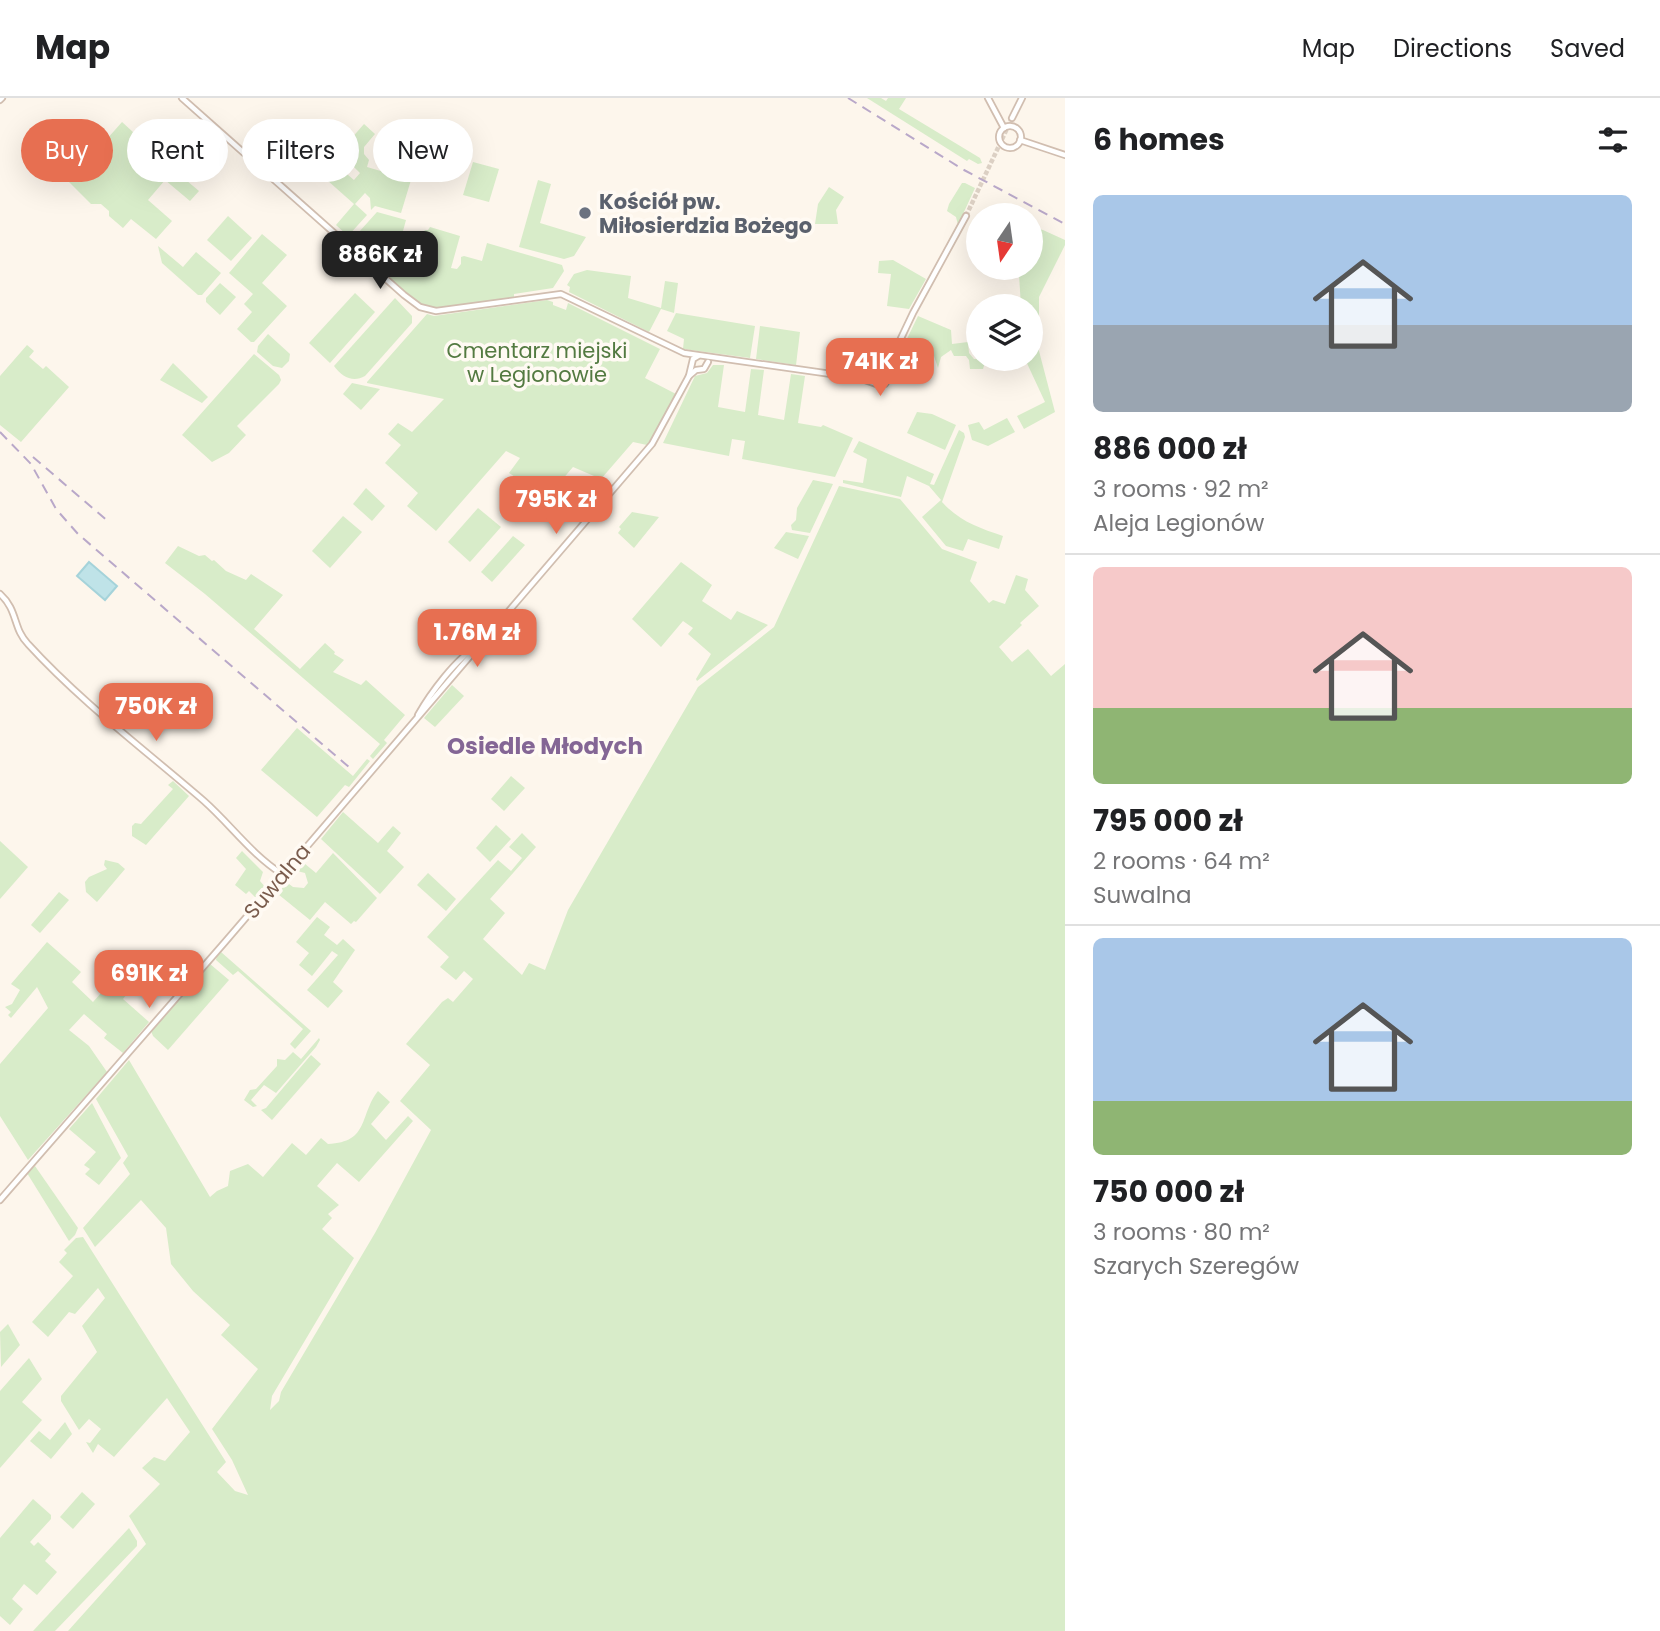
<!DOCTYPE html>
<html lang="en">
<head>
<meta charset="utf-8">
<style>
	:root { --surface:#fff; --page:#f6f6f6; --text:#202124; --muted:#757577; --line:#e0e0e0; --accent:#e76f51 }
	body { margin:0; font-family:Poppins,sans-serif; background:var(--page); color:var(--text); height:100vh; display:flex; flex-direction:column; font-size:26px; white-space:nowrap }
	* { box-sizing:border-box; margin:0 }
	p { font-size:23px; color:var(--muted) }
	.icon { flex:none; width:38px; height:38px; fill:none; stroke:currentColor; stroke-width:2; stroke-linecap:round; stroke-linejoin:round }
	.map { position:relative; flex:1; overflow:hidden }
	.drawer { display:flex; flex-direction:column; background:var(--surface); width:595px }
	.drawer>* { flex:none }
	.guide { position:absolute; left:21px; top:21px; width:665px; height:63px; display:flex; gap:14px }
	.needle { width:46px; rotate:193deg }
	.controls { position:absolute; left:966px; top:105px; display:grid; gap:14px }
	.controls a { display:grid; place-items:center; width:77px; height:77px; border-radius:50%; background:var(--surface); box-shadow:0 7px 28px #0002; font-size:35px }
	.price { position:absolute; translate:-50% -60px; padding:0 16px; border-radius:14px; background:var(--accent); color:#fff; font-size:23px; line-height:46px; filter:drop-shadow(0 2px 4px #0008) }
	.price::after { content:''; position:absolute; left:50%; top:42px; width:21px; height:16px; margin-left:-10px; background:inherit; clip-path:polygon(0 0,100% 0,50% 100%) }
	.price.selected { background:#222; color:#fff }
	ul { padding:0; list-style:none }
	li { display:grid; align-content:center; gap:14px; height:371px; padding:0 28px }
	li+li { border-top:2px solid var(--line) }
	li span { display:grid; place-items:center; height:217px; border-radius:10px; color:#555 }
	li>.icon { margin-inline-start:auto }
	span .icon { width:126px; height:126px; fill:#fffc; stroke-width:1 }
	li b { font-size:30px }
	h2 { display:flex; justify-content:space-between; align-items:center; height:84px; padding:0 28px; font-size:30px }
	.chip { padding:0 24px; border-radius:32px; background:var(--surface); box-shadow:0 7px 28px #0002; font-size:24px; line-height:63px }
	.chip.selected { background:var(--accent); color:#fff }
	header { display:flex; align-items:center; gap:42px; box-sizing:border-box; height:98px; padding:0 35px; background:var(--surface); border-bottom:2px solid var(--line) }
	header strong { font-size:33px }
	nav { display:flex; gap:38px; margin-inline-start:auto; font-size:24px }
	main { display:flex; flex:1; min-height:0 }
	.map>svg:first-child { display:block }
	.green { fill:#d8ecc9 }
	.water { fill:#bfe3e8; stroke:#a5d3da; stroke-width:2 }
	.lines { fill:none; stroke-linecap:round; stroke-linejoin:round }
	.minor-tunnel { stroke:#dcd0c4; stroke-width:4.5; stroke-dasharray:4.5 2; stroke-linecap:butt }
	.minor-casing { stroke:#d1beb0; stroke-width:8 }
	.minor { stroke:#fff; stroke-width:4.5 }
	.rail { stroke:#b9a8c9; stroke-width:2; stroke-dasharray:10 7; stroke-linecap:butt }
	.worship-dot { fill:#6b7280; stroke:#fffaf3; stroke-width:2.5 }
	.labels { text-anchor:middle; dominant-baseline:central; stroke-width:7; stroke-linejoin:round; paint-order:stroke }
	.worship-label { font-size:21px; font-weight:bold; fill:#5b616d; stroke:#fffaf3; text-anchor:start }
	.park-label { font-size:21px; fill:#537a41; stroke:#fffaf3 }
	.street-label { font-size:21px; fill:#7a5c4d; stroke:#fffaf3 }
	.neighbourhood-label { font-size:23px; font-weight:bold; fill:#846695; stroke:#fffaf3 }
</style>
</head>
<body>
<header>
<strong>Map</strong>
<nav><a>Map</a><a>Directions</a><a>Saved</a></nav>
</header>
<main>
<div class="map">
<svg width="1065" height="1533" viewBox="0 0 1065 1533">
	<rect width="100%" height="100%" fill="#fdf6ec"/>
	<g class="green">
		<polygon points="867,0 881,0 886,3 888,0 906,0 899,11 980,60 982,65 978,66 969,61 967,63"/>
		<polygon points="122,24 146,46 137,56 139,58 165,81 174,72 199,93 190,103 165,82 148,102 172,123 156,141 131,121 123,130 109,118 109,113 101,106 91,106 69,84"/>
		<polygon points="364,26 375,36 364,49 364,56 369,62 367,69 411,82 401,115 375,108 371,112 370,100 365,95 355,106 367,117 348,138 336,127 354,106 318,74 329,61 354,82 360,75 351,66 354,60 343,50"/>
		<polygon points="307,29 314,31 331,45 327,49 326,56 313,71 288,49"/>
		<polygon points="473,64 499,71 489,104 463,97"/>
		<polygon points="538,82 551,86 540,125 586,139 574,158 564,161 519,149"/>
		<polygon points="962,85 965,85 975,90 958,127 956,119 947,113 949,106"/>
		<polygon points="829,89 844,99 836,112 838,126 815,126 818,106"/>
		<polygon points="377,114 406,122 400,144 396,142 395,144 384,138 366,158 350,144"/>
		<polygon points="228,118 252,140 231,163 207,142"/>
		<path d="M 430,129 L 460,138 L 451,170 L 457,171 L 461,166 L 461,159 L 464,158 L 482,163 L 487,145 L 562,167 L 564,173 L 553,190 L 514,196 L 514,199 C 489,203 437,218 415,203 C 402,194 390,181 378,170 L 398,146 L 410,152 L 425,132 L 428,132 Z"/>
		<polygon points="1031,129 1043,132 1065,142 1065,147 1039,199 1039,253 1055,314 1024,331 1017,318 1045,304 1025,261 1031,261 1031,208 1021,208 1019,177 1023,170 1031,170"/>
		<polygon points="262,136 287,157 262,185 287,208 254,244 251,244 237,231 252,214 244,206 253,196 229,175"/>
		<polygon points="158,148 183,169 196,154 221,175 202,197 198,197 162,165"/>
		<polygon points="893,162 926,181 909,211 887,208 891,176 878,175 879,163"/>
		<polygon points="587,172 631,178 628,200 661,210 665,183 678,185 674,215 661,211 649,234 569,194 570,189 567,187 574,176"/>
		<polygon points="220,185 236,199 220,217 206,204 206,200"/>
		<polygon points="355,195 375,214 330,265 309,245"/>
		<path d="M 395,200 L 412,218 L 412,225 L 365,278 C 353,285 342,279 334,268 Z"/>
		<polygon points="547,202 553,204 553,207 566,212 568,205 660,251 645,280 676,296 655,337 647,347 633,344 601,381 573,369 555,390 528,378 523,384 509,375 520,360 506,353 436,433 407,408 418,395 385,365 401,347 388,336 398,325 412,334 444,301 367,285 367,284 427,216 434,218"/>
		<polygon points="676,215 755,228 750,260 683,251 684,241 667,233"/>
		<polygon points="918,218 951,232 952,246 968,244 969,255 974,261 986,261 983,271 970,271 969,262 966,258 954,258 951,252 941,259 938,270 934,258 922,261 921,255 904,247"/>
		<polygon points="760,228 800,234 796,267 756,261"/>
		<polygon points="268,236 290,256 289,263 282,270 273,268 257,254 258,248"/>
		<polygon points="854,242 868,244 868,250 888,258 885,264 864,273 864,276 850,274"/>
		<polygon points="27,247 34,253 29,259 43,271 46,268 69,289 21,344 0,327 0,278"/>
		<polygon points="254,256 279,277 281,282 279,286 237,328 246,337 229,355 212,364 182,337"/>
		<polygon points="173,265 208,299 202,305 160,282"/>
		<polygon points="713,267 724,267 718,309 745,314 751,271 764,272 758,317 784,322 791,276 805,278 798,325 821,329 823,327 853,340 835,379 742,361 745,343 732,341 729,358 663,345 695,278 707,275"/>
		<polygon points="352,285 380,291 361,312 343,296"/>
		<polygon points="917,314 932,316 956,327 945,352 907,335"/>
		<polygon points="1007,320 1015,334 988,348 972,342 968,327 979,324 984,332"/>
		<path d="M 959,332 L 964,335 L 965,339 L 942,404 C 959,423 979,430 1003,438 L 999,451 L 968,441 L 963,453 L 946,448 L 922,419 L 941,402 L 929,388 L 907,378 L 901,399 L 843,385 L 843,382 L 863,385 L 867,361 L 853,354 L 859,343 L 934,376 L 930,386 L 934,387 Z"/>
		<polygon points="813,382 833,386 810,435 792,432 791,427 796,422 797,410"/>
		<path d="M 839,388 L 900,401 L 942,451 L 977,464 L 970,483 L 989,505 L 993,502 L 1005,506 L 1016,477 L 1028,481 L 1025,492 L 1039,508 L 1020,525 L 1022,527 L 999,549 L 1012,564 L 1028,551 L 1051,578 L 1065,566 L 1065,1533 L 68,1533 L 146,1446 L 129,1418 L 160,1386 L 142,1370 L 154,1359 L 165,1363 L 190,1334 L 167,1300 L 114,1359 L 98,1346 L 93,1355 L 86,1344 L 90,1345 L 101,1331 L 89,1321 L 79,1332 L 61,1303 L 61,1298 L 97,1254 L 82,1228 L 105,1200 L 98,1190 L 75,1216 L 69,1214 L 48,1239 L 32,1224 L 73,1178 L 59,1164 L 67,1155 L 64,1152 L 76,1140 L 83,1139 L 226,1364 L 217,1374 L 235,1393 L 248,1397 L 232,1362 L 212,1331 L 258,1271 L 221,1237 L 230,1227 L 193,1193 L 171,1166 L 166,1130 L 141,1102 L 95,1149 L 83,1130 L 130,1076 L 123,1065 L 128,1058 L 96,1001 L 129,962 L 210,1099 L 217,1093 L 228,1088 L 230,1073 L 248,1066 L 263,1079 L 292,1045 L 306,1057 L 321,1040 L 328,1046 C 370,1044 359,1017 378,993 L 390,1004 L 371,1026 L 386,1042 L 408,1018 L 413,1023 L 359,1084 L 337,1065 L 317,1088 L 339,1107 L 328,1116 L 332,1120 L 322,1131 L 354,1160 L 272,1298 L 270,1312 L 279,1303 L 281,1294 L 375,1135 L 431,1032 L 400,1003 L 430,967 L 406,946 L 442,904 L 448,900 L 453,904 L 473,881 L 464,873 L 456,882 L 440,869 L 449,859 L 427,839 L 498,762 L 511,773 L 522,760 L 509,749 L 522,735 L 536,749 L 490,801 L 505,815 L 483,841 L 522,877 L 529,865 L 545,872 L 568,812 L 698,589 L 774,529 Z"/>
		<polygon points="366,390 385,408 372,423 353,406"/>
		<polygon points="478,410 501,429 470,464 448,444"/>
		<polygon points="632,414 659,419 634,450 618,435 621,431 619,429"/>
		<polygon points="343,418 362,434 330,470 312,453"/>
		<polygon points="786,434 809,438 798,461 774,450"/>
		<polygon points="513,438 525,447 492,484 481,474"/>
		<polygon points="178,448 199,458 205,457 212,463 214,462 226,473 246,482 251,476 283,497 254,531 300,571 325,545 335,554 334,556 344,562 333,574 361,587 366,582 405,617 384,642 387,645 373,661 370,658 380,646 205,496 165,465"/>
		<polygon points="681,464 712,487 702,503 731,522 737,513 768,527 697,583 696,581 711,556 688,536 693,530 683,523 661,549 632,521"/>
		<polygon points="452,587 464,598 435,629 424,620"/>
		<polygon points="297,630 353,678 367,661 370,663 349,689 345,687 317,719 261,672"/>
		<polygon points="511,678 525,690 504,713 491,701"/>
		<polygon points="173,683 189,698 146,747 132,738 132,728 135,725 141,726 173,691 168,687"/>
		<polygon points="343,714 378,745 393,728 401,735 387,753 404,769 380,796 321,741"/>
		<polygon points="496,727 511,741 490,764 476,750"/>
		<polygon points="0,743 28,769 0,801"/>
		<polygon points="242,753 263,774 260,783 266,790 256,800 249,793 246,796 235,787 246,771 236,760"/>
		<polygon points="333,755 377,800 356,824 354,823 351,826 325,804 310,822 273,792 280,784 282,785 285,783 293,789 304,790 308,785 305,775 297,773 290,779 285,777 299,761 316,775"/>
		<polygon points="105,762 118,765 125,771 97,804 86,794 85,784 89,779 107,771 104,767"/>
		<polygon points="428,775 456,801 446,813 417,787"/>
		<polygon points="59,794 69,802 40,835 31,827"/>
		<polygon points="317,819 330,829 324,837 337,847 343,841 355,852 333,884 343,893 328,910 307,892 338,857 332,853 312,878 299,867 309,855 296,844"/>
		<polygon points="47,844 81,874 72,884 93,904 118,876 134,887 123,901 149,924 123,955 104,940 107,936 84,916 69,932 89,948 107,974 28,1062 0,1018 0,966 48,910 37,889 11,920 8,917 11,914 5,909 12,906 20,892 11,886"/>
		<polygon points="221,854 311,933 295,951 290,946 303,931 238,873 233,877 216,862 217,857"/>
		<polygon points="210,866 229,882 168,952 153,938 151,933"/>
		<polygon points="319,940 320,942 316,949 276,995 264,987 251,1002 257,1008 253,1009 244,1002 250,992 256,991 277,968 277,961 285,962 293,954 301,961"/>
		<polygon points="311,957 321,966 272,1022 261,1012 266,1010"/>
		<polygon points="92,1005 121,1060 99,1087 85,1076 90,1071 84,1067 96,1054 69,1031"/>
		<polygon points="35,1068 78,1130 75,1137 69,1143 27,1075"/>
		<polygon points="8,1226 20,1247 1,1269 0,1234"/>
		<polygon points="29,1260 42,1281 22,1304 42,1322 0,1370 0,1293"/>
		<polygon points="65,1324 72,1336 51,1361 30,1343 39,1333 50,1342"/>
		<polygon points="82,1394 95,1406 73,1431 60,1419"/>
		<polygon points="33,1401 51,1417 51,1421 30,1444 34,1448 38,1444 51,1456 45,1463 57,1474 37,1497 24,1486 12,1501 23,1511 10,1527 0,1518 0,1440"/>
		<polygon points="129,1430 137,1443 137,1448 55,1533 33,1533"/>
	</g>
	<polygon class="water" points="89,464 117,488 105,502 77,478"/>
	<g class="lines">
		<polyline class="minor-tunnel" points="966,118 1012,20"/>
		<defs>
			<g id="minor">
				<polyline points="182,0 404,197 420,209 436,213 561,196 684,255 859,280 879,287 885,286 888,281 886,275 882,272"/>
				<polyline points="988,0 1004,30"/>
				<polyline points="0,2 2,0"/>
				<polyline points="1012,20 1022,0"/>
				<circle cx="1010" cy="39" r="11"/>
				<polyline points="1020,42 1065,57"/>
				<polyline points="885,274 913,215 966,118"/>
				<polyline points="689,278 696,272 704,271 708,264"/>
				<polyline points="863,279 872,279 875,274 882,272"/>
				<path d="M 0,496 C 18,512 13,531 28,546 C 81,604 145,652 204,703 C 231,727 251,756 282,776"/>
				<path d="M 418,617 C 430,596 456,560 478,548"/>
				<polyline points="0,1102 225,844 652,346 689,278 693,261 698,258"/>
			</g>
		</defs>
		<use href="#minor" class="minor-casing"/>
		<use href="#minor" class="minor"/>
		<g class="rail">
			<polyline points="848,0 964,72 1065,126"/>
			<polyline points="0,334 31,366 56,411 78,436 350,670"/>
			<polyline points="33,359 110,425"/>
		</g>
	</g>
	<circle class="worship-dot" cx="585" cy="115" r="7"/>
	<g class="labels">
		<g class="worship-label">
			<text x="599" y="103">Kościół pw.<tspan x="599" dy="24">Miłosierdzia Bożego</tspan></text>
		</g>
		<g class="park-label">
			<text x="537" y="252">Cmentarz miejski<tspan x="537" dy="24">w Legionowie</tspan></text>
		</g>
		<g class="street-label">
			<text transform="translate(277 783) rotate(-50)">Suwalna</text>
		</g>
		<g class="neighbourhood-label">
			<text x="545" y="648">Osiedle Młodych</text>
		</g>
	</g>
</svg>
<div class="controls">
<a><svg class="needle" viewBox="-14 -14 28 28"><path d="M0-13l5 13h-10z" fill="#e53935"/><path d="M0 13l5-13h-10z" fill="#757577"/></svg></a>
<a><svg class="icon" aria-label="layers" viewBox="0 0 24 24"><path d="M12 4l9 5-9 5-9-5zM3 14l9 5 9-5"/></svg></a>
</div>
<b class="price selected" style="left:380px;top:193px">886K zł</b>
<b class="price" style="left:880px;top:300px">741K zł</b>
<b class="price" style="left:556px;top:438px">795K zł</b>
<b class="price" style="left:477px;top:571px">1.76M zł</b>
<b class="price" style="left:156px;top:645px">750K zł</b>
<b class="price" style="left:149px;top:912px">691K zł</b>
<div class="guide">
<a class="chip selected">Buy</a>
<a class="chip">Rent</a>
<a class="chip">Filters</a>
<a class="chip">New</a>
</div>
</div>
<section class="drawer">
<h2>6 homes<svg class="icon" aria-label="filters" viewBox="0 0 24 24"><path d="M4 7h16M4 17h16"/><circle cx="9" cy="7" r="2"/><circle cx="15" cy="17" r="2"/></svg></h2>
<ul>
<li><span style="background:linear-gradient(#a9c7e8 60%,#9aa5b1 0)"><svg class="icon" aria-label="home" viewBox="0 0 24 24"><path d="M3 11l9-7 9 7M6 9v11h12V9"/></svg></span><div><b>886 000 zł</b><p>3 rooms · 92 m²</p><p>Aleja Legionów</p></div></li>
<li><span style="background:linear-gradient(#f6c9c9 65%,#8fb573 0)"><svg class="icon" aria-label="home" viewBox="0 0 24 24"><path d="M3 11l9-7 9 7M6 9v11h12V9"/></svg></span><div><b>795 000 zł</b><p>2 rooms · 64 m²</p><p>Suwalna</p></div></li>
<li><span style="background:linear-gradient(#a9c7e8 75%,#8fb573 0)"><svg class="icon" aria-label="home" viewBox="0 0 24 24"><path d="M3 11l9-7 9 7M6 9v11h12V9"/></svg></span><div><b>750 000 zł</b><p>3 rooms · 80 m²</p><p>Szarych Szeregów</p></div></li>
</ul>
</section>
</main>
</body>
</html>
